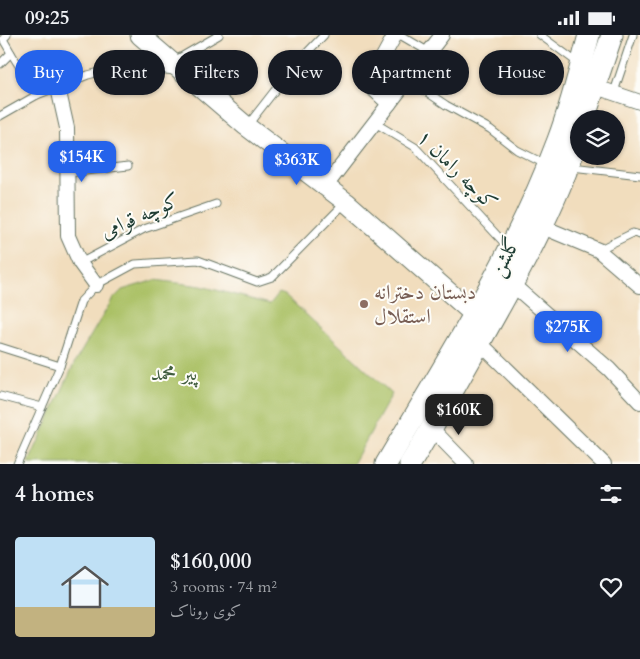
<!DOCTYPE html>
<html lang="en">
<head>
<meta charset="utf-8">
<style>
	:root { --surface:#171b24; --page:#242831; --text:#f1f3f6; --muted:#9ea1a6; --accent:#2563eb }
	body { margin:0; font-family:Cardo,Amiri,serif; background:var(--page); color:var(--text); height:100vh; display:flex; flex-direction:column; font-size:19px; white-space:nowrap }
	* { box-sizing:border-box; margin:0 }
	p { font-size:16px; color:var(--muted) }
	.icon { flex:none; width:28px; height:28px; fill:none; stroke:currentColor; stroke-width:2; stroke-linecap:round; stroke-linejoin:round }
	.map { position:relative; height:429px; overflow:hidden }
	.side { display:flex; flex-direction:column; background:var(--surface); flex:1 }
	.side>* { flex:none }
	.top-card { position:absolute; left:15px; top:15px; width:610px; height:45px; display:flex; gap:10px }
	.fabs { position:absolute; left:570px; top:75px; display:grid; gap:10px }
	.fabs a { display:grid; place-items:center; width:55px; height:55px; border-radius:50%; background:var(--surface); box-shadow:0 1px 4px #0004; font-size:25px }
	.price { position:absolute; translate:-50% -42px; padding:0 11px; border-radius:10px; background:var(--accent); color:#fff; font-size:16px; line-height:32px; filter:drop-shadow(0 1px 2px #0008) }
	.price::after { content:''; position:absolute; left:50%; top:30px; width:15px; height:11px; margin-left:-8px; background:inherit; clip-path:polygon(0 0,100% 0,50% 100%) }
	.price.on { background:#222; color:#fff }
	ul { padding:0; list-style:none }
	li { display:flex; align-items:center; gap:15px; height:125px; padding:0 15px }
	li span { display:grid; place-items:center; flex:none; width:140px; height:100px; border-radius:5px; color:#555 }
	li>.icon { margin-inline-start:auto }
	span .icon { width:60px; height:60px; fill:#fffc; stroke-width:1 }
	li b { font-size:21px }
	h2 { display:flex; justify-content:space-between; align-items:center; height:60px; padding:0 15px; font-size:21px }
	.chip { padding:0 18px; border-radius:22px; background:var(--surface); box-shadow:0 1px 4px #0004; font-size:18px; line-height:45px }
	.chip.on { background:var(--accent); color:#fff }
	.status { display:flex; justify-content:space-between; align-items:center; height:35px; padding:0 25px; background:var(--surface); direction:ltr }
	.status svg { height:14px; fill:currentColor }
	.map>svg:first-child { display:block }
	.green { fill:#abc166; stroke:#657f4d }
	.lines { fill:none; stroke-linecap:round; stroke-linejoin:round }
	.lane-casing { stroke:#687564; stroke-width:9 }
	.street-casing { stroke:#687564; stroke-width:16 }
	.secondary-casing { stroke:#687564; stroke-width:21 }
	.primary-casing { stroke:#687564; stroke-width:23 }
	.lane { stroke:#fff; stroke-width:7 }
	.street { stroke:#fff; stroke-width:14 }
	.secondary { stroke:#fff; stroke-width:19 }
	.primary { stroke:#fff; stroke-width:21 }
	.education-dot { fill:#8d6e63; stroke:#fdfcf7; stroke-width:2 }
	.labels { text-anchor:middle; dominant-baseline:central; stroke-width:4; stroke-linejoin:round; paint-order:stroke }
	.street-label { font-size:21px; fill:#1f3d34; stroke:#fdfcf7 }
	.education-label { font-size:21px; fill:#785e54; stroke:#fdfcf7; text-anchor:start }
	.park-label { font-size:21px; fill:#425e40; stroke:#fdfcf7 }
</style>
</head>
<body>
<div class="status"><b>09:25</b><svg viewBox="0 0 49 12"><path d="M0 12V9h3v3zM5 12V6h3v6zM10 12V3h3v9zM15 12V0h3v12zM26 1h20v11H26zM47 4h2v5h-2z"/></svg></div>
<div class="map">
<svg width="640" height="429" viewBox="0 0 640 429">
	<rect width="100%" height="100%" fill="#fdfcf7"/>
	<filter id="ink" filterUnits="userSpaceOnUse"><feTurbulence type="fractalNoise" baseFrequency=".02" numOctaves="2"/><feDisplacementMap in="SourceGraphic" scale="10" xChannelSelector="R" yChannelSelector="G"/><feConvolveMatrix kernelMatrix="1 2 1 2 8 2 1 2 1" color-interpolation-filters="sRGB"/></filter>
	<filter id="wash" filterUnits="userSpaceOnUse"><feTurbulence type="fractalNoise" baseFrequency=".0096" numOctaves="4" result="noise"/><feDisplacementMap in="SourceGraphic" scale="20" xChannelSelector="R" yChannelSelector="G"/><feGaussianBlur stdDeviation="1.12" result="paint"/><feColorMatrix in="noise" values="0 0 0 0 0 0 0 0 0 0 0 0 0 0 0 0 0 1.4 0 .05"/><feComposite in="paint" operator="in"/></filter>
	<g filter="url(#wash)">
		<rect width="100%" height="100%" fill="#f1ddbd"/>
		<polygon class="green" points="155,245 201,251 270,269 279,258 285,260 392,359 353,429 28,429 75,327 112,265 122,255"/>
	</g>
	<g filter="url(#ink)">
		<g class="lines">
			<defs>
				<g id="lane">
					<polyline points="400,0 429,17"/>
					<polyline points="540,0 578,28"/>
					<polyline points="11,18 37,60"/>
					<polyline points="174,26 219,0"/>
					<polyline points="0,29 11,18 3,4 7,0"/>
					<polyline points="409,43 412,47 446,70 490,94 517,115 545,129"/>
					<polyline points="614,57 633,0"/>
					<polyline points="0,81 37,60 88,40 127,30 174,36"/>
					<polyline points="375,88 415,112 507,211"/>
					<polyline points="247,91 293,32 324,0"/>
					<polyline points="572,132 640,140"/>
					<polyline points="68,138 128,131"/>
					<polyline points="598,215 633,198 640,200"/>
					<polyline points="80,228 144,194 216,169"/>
					<polyline points="0,312 60,331"/>
					<polyline points="0,361 42,372"/>
					<polyline points="17,429 60,331 81,266 96,250 135,229 198,225 257,247 272,242 345,168"/>
				</g>
				<g id="street">
					<polyline points="596,52 640,67"/>
					<polyline points="58,53 67,93 68,201 80,228 96,250"/>
					<polyline points="389,69 368,49 395,0"/>
					<polyline points="325,152 442,0"/>
					<polyline points="543,192 598,215 640,251"/>
					<polyline points="513,250 609,334 640,367"/>
					<polyline points="480,308 604,429"/>
					<polyline points="432,394 466,429"/>
				</g>
				<polyline id="secondary" points="140,0 246,91 346,167 484,288"/>
				<g id="primary">
					<polyline points="584,84 612,0"/>
					<path d="M 386,429 C 448,324 515,220 558,105 C 571,71 580,35 589,0"/>
					<path d="M 410,429 C 435,389 457,348 480,307 C 518,240 555,174 579,101"/>
				</g>
			</defs>
			<use href="#lane" class="lane-casing"/>
			<use href="#street" class="street-casing"/>
			<use href="#secondary" class="secondary-casing"/>
			<use href="#primary" class="primary-casing"/>
			<use href="#lane" class="lane"/>
			<use href="#street" class="street"/>
			<use href="#secondary" class="secondary"/>
			<use href="#primary" class="primary"/>
		</g>
	</g>
	<circle class="education-dot" cx="364" cy="269" r="5"/>
	<g class="labels">
		<g class="street-label">
			<text transform="translate(457 135) rotate(45)">کوچه رامان ۱</text>
			<text transform="translate(140 181) rotate(-24)">کوچه قوامی</text>
			<text transform="translate(505 222) rotate(-63)">گلشن</text>
		</g>
		<g class="education-label">
			<text x="374" y="257">دبستان دخترانه<tspan x="374" dy="24">استقلال</tspan></text>
		</g>
		<g class="park-label">
			<text x="174" y="338">پیر محمد</text>
		</g>
	</g>
</svg>
<div class="fabs">
<a><svg class="icon" aria-label="layers" viewBox="0 0 24 24"><path d="M12 4l9 5-9 5-9-5zM3 14l9 5 9-5"/></svg></a>
</div>
<b class="price" style="left:82px;top:148px">$154K</b>
<b class="price" style="left:297px;top:151px">$363K</b>
<b class="price" style="left:568px;top:318px">$275K</b>
<b class="price on" style="left:459px;top:401px">$160K</b>
<div class="top-card">
<a class="chip on">Buy</a>
<a class="chip">Rent</a>
<a class="chip">Filters</a>
<a class="chip">New</a>
<a class="chip">Apartment</a>
<a class="chip">House</a>
</div>
</div>
<section class="side">
<h2>4 homes<svg class="icon" aria-label="filters" viewBox="0 0 24 24"><path d="M4 7h16M4 17h16"/><circle cx="9" cy="7" r="2"/><circle cx="15" cy="17" r="2"/></svg></h2>
<ul>
<li><span style="background:linear-gradient(#bfe0f5 70%,#c2b280 0)"><svg class="icon" aria-label="home" viewBox="0 0 24 24"><path d="M3 11l9-7 9 7M6 9v11h12V9"/></svg></span><div><b>$160,000</b><p>3 rooms · 74 m²</p><p>کوی روناک</p></div><svg class="icon" aria-label="heart" viewBox="0 0 24 24"><path d="M12 20l-8-8c-3-5 5-10 8-4 3-6 11-1 8 4z"/></svg></li>
</ul>
</section>
</body>
</html>
